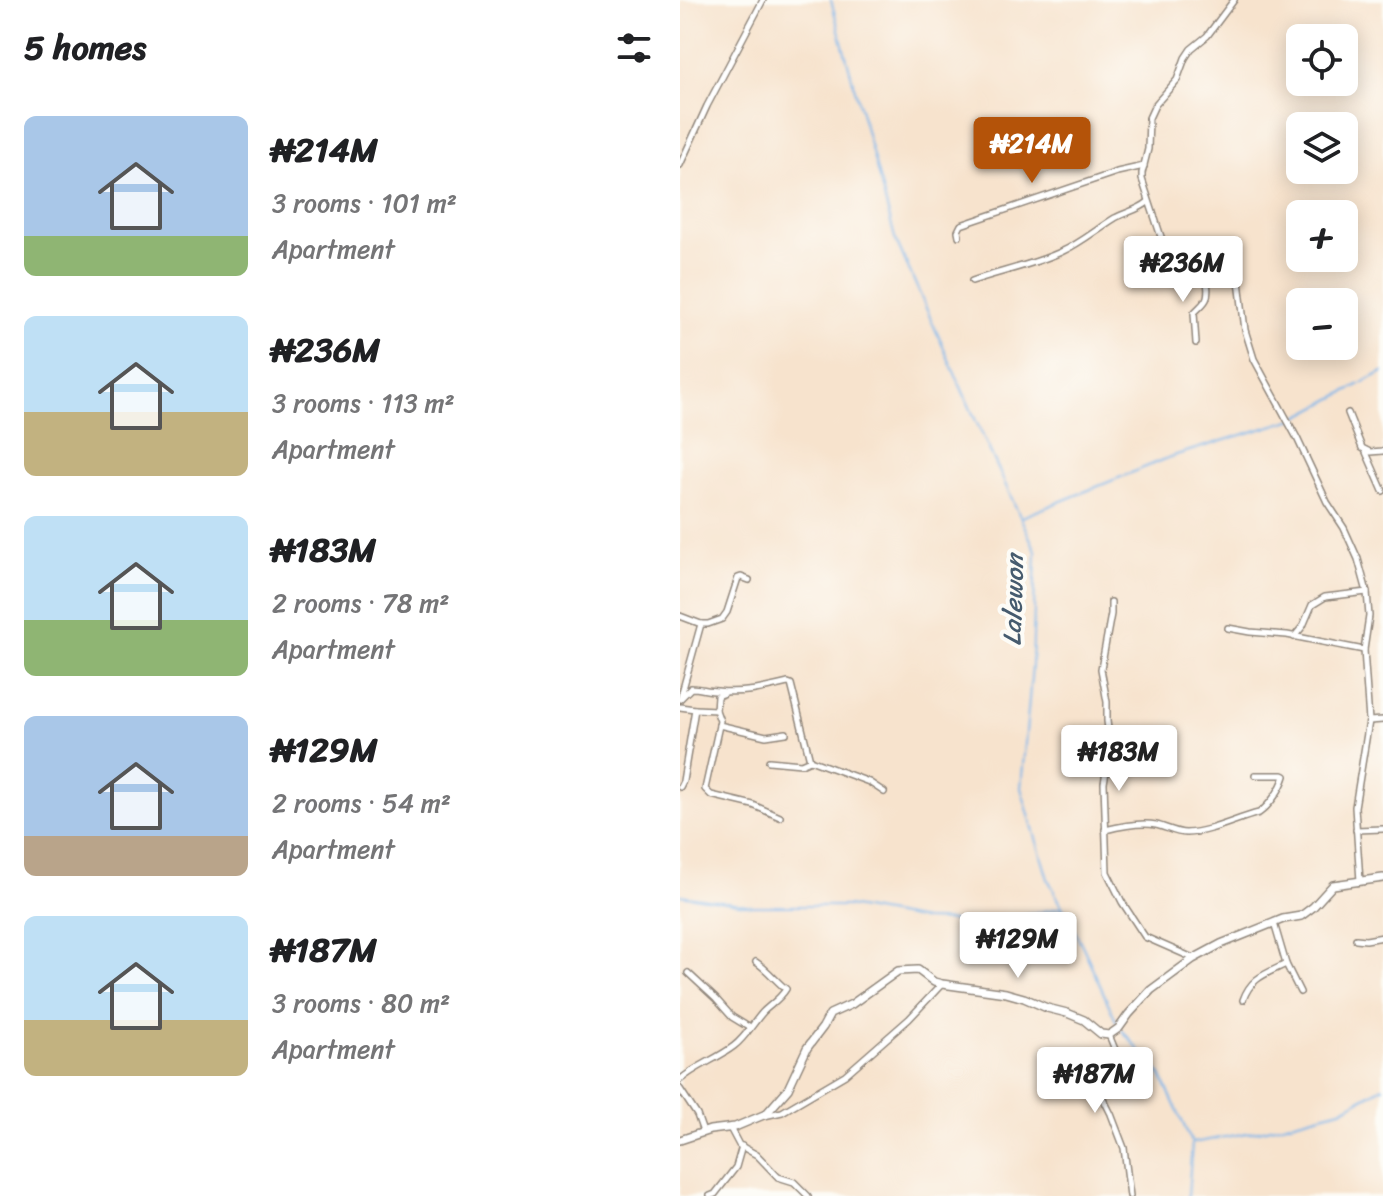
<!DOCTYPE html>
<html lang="en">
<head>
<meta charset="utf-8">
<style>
	:root { --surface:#fff; --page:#f6f6f6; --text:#202124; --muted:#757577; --accent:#b45309 }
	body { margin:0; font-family:Sriracha,sans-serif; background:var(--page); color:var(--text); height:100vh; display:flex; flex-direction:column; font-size:30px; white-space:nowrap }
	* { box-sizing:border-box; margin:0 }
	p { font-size:26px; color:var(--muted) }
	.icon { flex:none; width:44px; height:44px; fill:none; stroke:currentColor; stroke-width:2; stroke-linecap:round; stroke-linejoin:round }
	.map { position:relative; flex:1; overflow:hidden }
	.panel { display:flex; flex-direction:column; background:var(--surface); width:680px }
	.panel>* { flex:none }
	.fabs { position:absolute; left:606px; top:24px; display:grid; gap:16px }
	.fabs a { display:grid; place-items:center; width:72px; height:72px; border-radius:12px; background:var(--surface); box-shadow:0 4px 20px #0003; font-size:40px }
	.price { position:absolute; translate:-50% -68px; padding:0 18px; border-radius:8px; background:#fff; color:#222; font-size:26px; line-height:52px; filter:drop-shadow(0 2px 4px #0008) }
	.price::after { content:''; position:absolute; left:50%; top:48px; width:24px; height:18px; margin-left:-12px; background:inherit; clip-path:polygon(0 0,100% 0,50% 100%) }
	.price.on { background:var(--accent); color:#fff }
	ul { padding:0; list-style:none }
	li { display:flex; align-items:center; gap:24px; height:200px; padding:0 24px }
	li span { display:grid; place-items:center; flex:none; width:224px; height:160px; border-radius:12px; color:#555 }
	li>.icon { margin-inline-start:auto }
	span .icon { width:96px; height:96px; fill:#fffc; stroke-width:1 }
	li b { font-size:34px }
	h2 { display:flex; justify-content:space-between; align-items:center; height:96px; padding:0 24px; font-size:34px }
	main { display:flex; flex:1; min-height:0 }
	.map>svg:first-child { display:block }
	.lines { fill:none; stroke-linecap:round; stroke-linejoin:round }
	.stream { stroke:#78b4ea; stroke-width:2 }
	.minor-casing { stroke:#91877c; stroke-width:8 }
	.tertiary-casing { stroke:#91877c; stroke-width:10 }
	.minor { stroke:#fff; stroke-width:5 }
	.tertiary { stroke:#fff; stroke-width:7 }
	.labels { text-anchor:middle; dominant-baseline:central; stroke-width:8; stroke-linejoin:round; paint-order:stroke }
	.water-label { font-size:26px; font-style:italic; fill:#465b6e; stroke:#fdfcf7 }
</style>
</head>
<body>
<main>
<section class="panel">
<h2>5 homes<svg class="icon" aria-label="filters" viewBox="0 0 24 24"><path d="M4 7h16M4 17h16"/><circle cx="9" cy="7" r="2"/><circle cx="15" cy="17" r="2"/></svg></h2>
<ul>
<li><span style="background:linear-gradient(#a9c7e8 75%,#8fb573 0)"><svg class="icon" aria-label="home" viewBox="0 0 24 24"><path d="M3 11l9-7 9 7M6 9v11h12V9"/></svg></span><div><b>₦214M</b><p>3 rooms · 101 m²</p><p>Apartment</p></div></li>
<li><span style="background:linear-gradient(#bfe0f5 60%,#c2b280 0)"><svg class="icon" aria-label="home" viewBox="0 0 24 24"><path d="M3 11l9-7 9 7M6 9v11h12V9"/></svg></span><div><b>₦236M</b><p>3 rooms · 113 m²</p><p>Apartment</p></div></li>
<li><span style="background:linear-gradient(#bfe0f5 65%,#8fb573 0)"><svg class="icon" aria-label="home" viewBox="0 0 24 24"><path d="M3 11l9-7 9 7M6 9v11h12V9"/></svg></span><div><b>₦183M</b><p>2 rooms · 78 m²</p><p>Apartment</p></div></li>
<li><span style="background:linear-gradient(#a9c7e8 75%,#b9a48a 0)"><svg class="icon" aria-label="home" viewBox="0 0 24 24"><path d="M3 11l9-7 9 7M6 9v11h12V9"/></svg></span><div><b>₦129M</b><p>2 rooms · 54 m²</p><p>Apartment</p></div></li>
<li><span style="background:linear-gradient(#bfe0f5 65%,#c2b280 0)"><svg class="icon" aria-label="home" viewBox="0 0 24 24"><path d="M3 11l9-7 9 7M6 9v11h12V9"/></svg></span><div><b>₦187M</b><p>3 rooms · 80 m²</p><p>Apartment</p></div></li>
</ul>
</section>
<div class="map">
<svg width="703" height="1196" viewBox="0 0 703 1196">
	<rect width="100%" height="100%" fill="#fdfcf7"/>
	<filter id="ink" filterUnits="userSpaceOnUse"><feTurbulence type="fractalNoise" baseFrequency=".0125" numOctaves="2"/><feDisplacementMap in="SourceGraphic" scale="16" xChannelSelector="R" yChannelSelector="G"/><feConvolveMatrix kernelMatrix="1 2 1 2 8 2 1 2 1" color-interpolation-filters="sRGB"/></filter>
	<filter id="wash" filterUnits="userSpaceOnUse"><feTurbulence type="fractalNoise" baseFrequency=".006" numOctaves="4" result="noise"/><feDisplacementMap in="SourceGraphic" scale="32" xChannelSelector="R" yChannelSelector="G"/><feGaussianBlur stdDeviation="1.8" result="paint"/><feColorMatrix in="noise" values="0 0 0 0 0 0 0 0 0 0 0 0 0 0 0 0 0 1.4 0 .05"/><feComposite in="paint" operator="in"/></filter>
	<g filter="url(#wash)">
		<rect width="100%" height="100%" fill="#f7e3cd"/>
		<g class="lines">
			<g class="stream">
				<polyline points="151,0 215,238 296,421 356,551 352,666 341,788 368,879 403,947 437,1023"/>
				<polyline points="342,517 493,456 614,419 703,372"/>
				<polyline points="0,895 73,906 167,906 243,920 315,922 382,907"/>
				<polyline points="441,1029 481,1075 512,1143 508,1196"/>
				<polyline points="513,1143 583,1130 661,1110 703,1087"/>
			</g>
		</g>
	</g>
	<g filter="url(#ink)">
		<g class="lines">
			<defs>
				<g id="minor">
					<polyline points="0,165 27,106 83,0"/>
					<polyline points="279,236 278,231 281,225 437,172 464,166"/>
					<polyline points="522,263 536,265 559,281 565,330 574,359 617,438 647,502 664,528 678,559 687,592 689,616 684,650 689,721 675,807 680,881"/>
					<path d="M 292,281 C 322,271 352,265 381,252 C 401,243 417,229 435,218 C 446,212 459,210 468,202"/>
					<path d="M 516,343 L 514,313 C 518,308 526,303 527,297 C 530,285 524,266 517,257 L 494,256 L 484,246 L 462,179 L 462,173 L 468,149 L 469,118 L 475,105 L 497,80 L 505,58 L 511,49 L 527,36 L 554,0"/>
					<polyline points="668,413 682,448 690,452 703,451"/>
					<polyline points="685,450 703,491"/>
					<polyline points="431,602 431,614 421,669 427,702 427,721 429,737 429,755 424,783 427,872 442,902 465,937 513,958"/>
					<polyline points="0,616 21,624 28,624 42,619 47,612 58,578 61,577 69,580"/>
					<polyline points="548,628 570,632 607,635 684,650"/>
					<polyline points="614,637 623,626 632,605 645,597 687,592"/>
					<polyline points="43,694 37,696 36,710 40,721 25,789 31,795 73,805 100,817"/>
					<polyline points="1,696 21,624"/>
					<path d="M 0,699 L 11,688 C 20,688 28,691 37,691 C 63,694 83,689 108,683 L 111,684 L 130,760 L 121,764 L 89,761"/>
					<polyline points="0,707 15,709 3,781 0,787"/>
					<polyline points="15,709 36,710"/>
					<polyline points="689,721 703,720"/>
					<polyline points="39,725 86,736 106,733"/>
					<polyline points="130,760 189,782 204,792"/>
					<path d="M 425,830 C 441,826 460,822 476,825 C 486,827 495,833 506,833 C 531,832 555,819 579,813 C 590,805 601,789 605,776 L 603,775 L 575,775"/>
					<polyline points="676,830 703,829"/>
					<polyline points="594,923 606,964 620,992"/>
					<polyline points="676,939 686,940 703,937"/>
					<polyline points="8,973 36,999 52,1017 70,1028"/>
					<path d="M 563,1000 C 571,977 586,974 606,964"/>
					<polyline points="429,1035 436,1052 434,1060 415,1075 415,1082 431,1114 444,1148 450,1196"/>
					<path d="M 0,1080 C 16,1066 37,1059 54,1046 C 66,1037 73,1023 83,1012 C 91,1004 100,999 106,989 C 95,980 88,970 76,962"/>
					<polyline points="0,1089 17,1115 23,1132"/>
					<polyline points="84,1116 102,1112 165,1075 229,1019 262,984"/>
					<polyline points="50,1128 59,1145 77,1155 98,1177 114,1182 128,1196"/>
					<polyline points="30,1196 35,1194 56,1167 62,1146"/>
				</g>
				<polyline id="tertiary" points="0,1140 30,1130 55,1127 86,1114 108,1089 127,1048 143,1027 150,1014 172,1004 218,971 238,970 254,982 262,984 326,993 344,998 367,1008 387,1013 404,1020 421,1034 429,1035 439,1028 449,1014 471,990 513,959 541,944 603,919 621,916 633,907 653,885 703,878"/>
			</defs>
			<use href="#minor" class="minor-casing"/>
			<use href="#tertiary" class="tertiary-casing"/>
			<use href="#minor" class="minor"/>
			<use href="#tertiary" class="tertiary"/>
		</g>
	</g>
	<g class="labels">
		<g class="water-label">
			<text transform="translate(333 600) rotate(-88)">Lalewon</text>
		</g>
	</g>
</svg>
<div class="fabs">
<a><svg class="icon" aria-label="locate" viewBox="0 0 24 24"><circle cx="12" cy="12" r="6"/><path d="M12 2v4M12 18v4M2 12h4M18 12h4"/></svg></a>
<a><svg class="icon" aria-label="layers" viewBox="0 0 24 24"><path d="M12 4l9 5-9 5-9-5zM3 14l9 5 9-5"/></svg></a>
<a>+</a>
<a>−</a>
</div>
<b class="price on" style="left:352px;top:185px">₦214M</b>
<b class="price" style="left:503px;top:304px">₦236M</b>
<b class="price" style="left:439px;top:793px">₦183M</b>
<b class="price" style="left:338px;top:980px">₦129M</b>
<b class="price" style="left:415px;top:1115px">₦187M</b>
</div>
</main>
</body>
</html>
